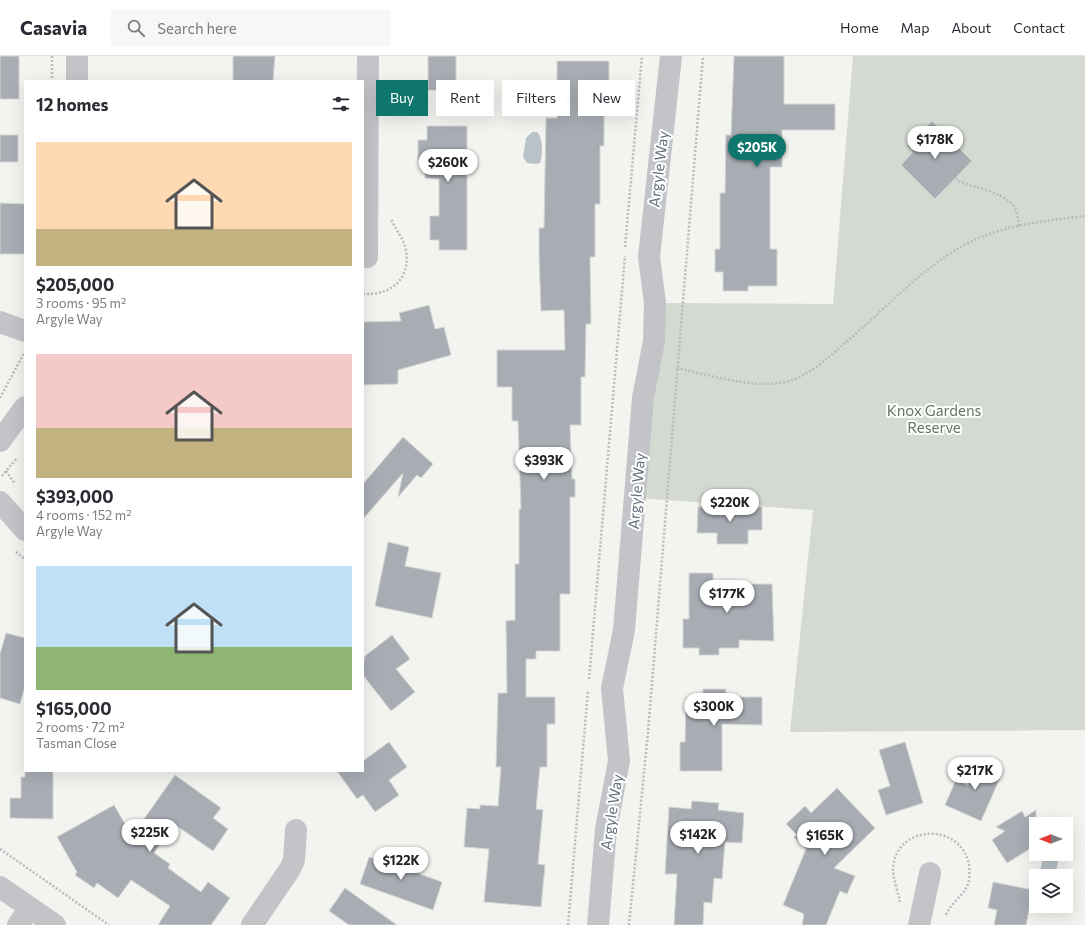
<!DOCTYPE html>
<html lang="en">
<head>
<meta charset="utf-8">
<style>
	:root { --surface:#fff; --page:#f7f7f7; --text:#2b2b33; --muted:#7c7c81; --line:#e1e1e2; --accent:#0f766e }
	body { margin:0; font-family:Commissioner,sans-serif; background:var(--page); color:var(--text); height:100vh; display:flex; flex-direction:column; font-size:15px; white-space:nowrap }
	* { box-sizing:border-box; margin:0 }
	p { font-size:13px; color:var(--muted) }
	.icon { flex:none; width:22px; height:22px; fill:none; stroke:currentColor; stroke-width:2; stroke-linecap:round; stroke-linejoin:round }
	.map { position:relative; flex:1; overflow:hidden }
	.sheet { position:absolute; left:24px; top:24px; width:340px; height:692px; display:flex; flex-direction:column; background:var(--surface); border-radius:0px; box-shadow:0 4px 16px #0002 }
	.sheet>* { flex:none }
	.banner { position:absolute; left:376px; top:24px; width:380px; height:36px; display:flex; gap:8px }
	.needle { width:26px; rotate:270deg }
	.controls { position:absolute; left:1029px; top:761px; display:grid; gap:8px }
	.controls a { display:grid; place-items:center; width:44px; height:44px; border-radius:0px; background:var(--surface); box-shadow:0 4px 16px #0002; font-size:20px }
	.price { position:absolute; translate:-50% -34px; padding:0 9px; border-radius:14px; background:#fff; color:#222; font-size:13px; line-height:26px; filter:drop-shadow(0 1px 2px #0008) }
	.price::after { content:''; position:absolute; left:50%; top:24px; width:12px; height:9px; margin-left:-6px; background:inherit; clip-path:polygon(0 0,100% 0,50% 100%) }
	.price.active { background:var(--accent); color:#fff }
	ul { padding:0; list-style:none }
	li { display:grid; align-content:center; gap:8px; height:212px; padding:0 12px }
	li span { display:grid; place-items:center; height:124px; border-radius:0px; color:#555 }
	li>.icon { margin-inline-start:auto }
	span .icon { width:72px; height:72px; fill:#fffc; stroke-width:1 }
	li b { font-size:17px }
	h2 { display:flex; justify-content:space-between; align-items:center; height:48px; padding:0 12px; font-size:17px }
	.chip { padding:0 14px; border-radius:0px; background:var(--surface); box-shadow:0 4px 16px #0002; font-size:14px; line-height:36px }
	.chip.active { background:var(--accent); color:#fff }
	header { display:flex; align-items:center; gap:24px; box-sizing:border-box; height:56px; padding:0 20px; background:var(--surface); border-bottom:1px solid var(--line) }
	header strong { font-size:19px }
	nav { display:flex; gap:22px; margin-inline-start:auto; font-size:14px }
	.search { width:280px; height:36px; background:var(--page); display:flex; align-items:center; gap:10px; box-sizing:border-box; padding:0 14px; border-radius:0px; color:var(--muted); font-size:15px }
	.map>svg:first-child { display:block }
	.green { fill:#d4dad1 }
	.water { fill:#b9c2c7 }
	.building { fill:#a8adb4; stroke:#d5d5d3 }
	.lines { fill:none; stroke-linecap:round; stroke-linejoin:round }
	.path { stroke:#b9bbbd; stroke-width:2.5; stroke-dasharray:2 2; stroke-linecap:butt }
	.street { stroke:#c2c4c8; stroke-width:22 }
	.labels { text-anchor:middle; dominant-baseline:central; stroke-width:4; stroke-linejoin:round; paint-order:stroke }
	.street-label { font-size:15px; fill:#65707f; stroke:#fff }
	.park-label { font-size:15px; fill:#657663; stroke:#fff }
</style>
</head>
<body>
<header>
<strong>Casavia</strong>
<div class="search"><svg class="icon" aria-label="search" viewBox="0 0 24 24"><circle cx="10" cy="10" r="6"/><path d="M15 15l6 6"/></svg>Search here</div>
<nav><a>Home</a><a>Map</a><a>About</a><a>Contact</a></nav>
</header>
<div class="map">
<svg width="1085" height="869" viewBox="0 0 1085 869">
	<rect width="100%" height="100%" fill="#f3f4f0"/>
	<polygon class="green" points="853,0 1085,0 1085,674 790,676 813,454 636,442 655,247 833,248"/>
	<g class="water">
		<path d="M 532,76 L 537,76 C 543,81 543,100 540,107 L 536,108 L 527,107 L 523,101 L 526,82 Z"/>
		<polygon points="1044,798 1059,801 1055,820 1039,820"/>
	</g>
	<g class="building">
		<rect x="0" y="0" width="19" height="43"/>
		<polygon points="233,0 275,0 273,25 233,25"/>
		<polygon points="428,0 456,0 456,35 428,34"/>
		<polygon points="734,0 784,0 784,48 835,48 835,74 782,74 782,111 770,111 770,193 777,193 777,230 748,230 748,235 723,235 723,216 715,216 715,193 720,193 720,137 725,137 726,79 731,79"/>
		<polygon points="557,5 609,5 609,32 604,32 604,90 600,90 600,148 595,148 595,201 590,201 591,268 586,268 585,321 581,321 581,369 570,369 572,423 575,423 575,441 570,441 570,538 560,538 560,595 536,595 536,603 526,603 526,641 555,641 555,668 547,668 547,711 540,711 536,753 543,754 538,808 545,809 541,851 484,846 489,793 464,791 467,752 480,753 480,749 498,750 501,711 496,711 498,637 507,637 506,565 515,564 515,508 519,508 519,453 521,453 518,365 512,365 512,331 497,331 497,294 565,294 564,254 541,255 539,199 539,172 544,172 546,62 557,62"/>
		<polygon points="932,65 972,105 935,143 901,109 913,96 907,90"/>
		<polygon points="427,70 467,70 467,194 439,194 439,184 430,184 430,160 439,160 439,123 425,122 425,104 418,103 418,84 427,84"/>
		<rect x="0" y="79" width="18" height="27"/>
		<polygon points="0,147 25,148 25,198 0,198"/>
		<polygon points="429,249 435,273 444,271 451,299 398,314 398,328 363,329 363,266 401,265 399,257"/>
		<polygon points="403,381 433,408 421,422 417,419 398,441 403,417 363,463 363,428"/>
		<polygon points="698,451 762,451 762,474 748,474 748,488 717,488 717,477 697,477"/>
		<polygon points="388,486 409,491 405,510 441,517 432,562 375,550"/>
		<polygon points="689,517 713,517 713,528 772,528 774,585 739,584 739,592 719,592 719,599 699,599 699,592 683,592 683,563 689,563"/>
		<polygon points="6,577 25,582 25,630 20,648 0,642 0,598"/>
		<polygon points="392,579 410,603 396,613 415,636 391,655 363,619 363,609 365,600"/>
		<polygon points="703,633 726,633 725,641 762,641 762,669 722,668 722,715 680,715 680,686 685,686 686,642 703,642"/>
		<polygon points="389,686 407,711 389,724 399,739 375,756 363,739 357,743 337,715 363,715 363,705"/>
		<polygon points="905,686 923,747 886,759 878,734 890,730 879,694"/>
		<polygon points="979,704 1003,715 981,765 945,749 956,724 968,729"/>
		<polygon points="25,715 53,715 53,763 10,762 10,742 21,742 21,721 25,721"/>
		<polygon points="175,719 221,752 213,762 228,773 213,795 174,768 154,797 170,808 168,812 201,836 208,826 230,842 211,869 158,869 170,850 131,824 118,842 97,827 94,832 75,819 77,816 57,781 114,749 132,780"/>
		<polygon points="837,732 875,772 834,812 855,820 847,838 840,835 826,869 802,869 804,858 783,849 806,793 794,781 797,779 786,768 805,750 811,757"/>
		<polygon points="692,745 719,747 718,754 744,757 742,787 725,786 722,823 714,822 712,847 704,846 703,869 674,869 677,818 665,818 669,751 691,753"/>
		<polygon points="1036,754 1036,789 1007,807 992,784 1005,775 996,771 1022,755 1025,761"/>
		<polygon points="387,797 415,807 412,815 442,826 433,854 360,828 369,801 384,806"/>
		<polygon points="993,826 1033,834 1026,869 994,869 997,854 988,852"/>
		<polygon points="345,832 363,845 397,869 349,869 329,855"/>
	</g>
	<g class="lines">
		<g class="path">
			<polyline points="52,0 52,25"/>
			<path d="M 956,122 L 958,125 C 973,131 1000,136 1011,147 C 1017,153 1018,162 1019,170"/>
			<polyline points="625,191 642,0"/>
			<path d="M 363,238 C 393,240 413,220 405,190 C 402,180 394,172 391,162"/>
			<path d="M 677,312 C 710,319 752,333 785,326 C 808,321 828,302 845,287 C 882,256 916,218 957,193 C 995,170 1042,165 1085,160"/>
			<polyline points="0,342 24,297"/>
			<polyline points="6,415 15,428"/>
			<polyline points="2,420 17,402"/>
			<polyline points="16,496 25,503"/>
			<polyline points="589,623 625,200"/>
			<polyline points="0,793 109,869"/>
			<path d="M 900,846 C 898,836 893,823 893,813 C 896,762 977,767 969,824 C 967,838 951,846 946,859"/>
			<polyline points="568,869 588,634"/>
			<polyline points="629,869 648,676 703,0"/>
		</g>
		<g class="street">
			<polyline points="77,0 77,25"/>
			<polyline points="367,201 368,0"/>
			<polyline points="0,266 25,275"/>
			<polyline points="0,385 25,351"/>
			<polyline points="0,446 25,474"/>
			<polyline points="0,831 55,869"/>
			<polyline points="18,869 30,852"/>
			<polyline points="252,869 290,813 294,804 296,774"/>
			<polyline points="598,869 606,773 619,705 612,632 624,574 643,342 654,285 655,247 649,201 671,0"/>
			<polyline points="919,869 930,817"/>
		</g>
	</g>
	<g class="labels">
		<g class="street-label">
			<text transform="translate(658 113) rotate(-83)">Argyle Way</text>
			<text transform="translate(636 435) rotate(-85)">Argyle Way</text>
			<text transform="translate(611 756) rotate(-81)">Argyle Way</text>
		</g>
		<g class="park-label">
			<text x="934" y="354">Knox Gardens<tspan x="934" dy="17">Reserve</tspan></text>
		</g>
	</g>
</svg>
<div class="controls">
<a><svg class="needle" viewBox="-14 -14 28 28"><path d="M0-13l5 13h-10z" fill="#e53935"/><path d="M0 13l5-13h-10z" fill="#7c7c81"/></svg></a>
<a><svg class="icon" aria-label="layers" viewBox="0 0 24 24"><path d="M12 4l9 5-9 5-9-5zM3 14l9 5 9-5"/></svg></a>
</div>
<b class="price" style="left:935px;top:104px">$178K</b>
<b class="price active" style="left:757px;top:112px">$205K</b>
<b class="price" style="left:448px;top:127px">$260K</b>
<b class="price" style="left:544px;top:425px">$393K</b>
<b class="price" style="left:730px;top:467px">$220K</b>
<b class="price" style="left:727px;top:558px">$177K</b>
<b class="price" style="left:714px;top:671px">$300K</b>
<b class="price" style="left:975px;top:735px">$217K</b>
<b class="price" style="left:150px;top:797px">$225K</b>
<b class="price" style="left:698px;top:799px">$142K</b>
<b class="price" style="left:825px;top:800px">$165K</b>
<b class="price" style="left:401px;top:825px">$122K</b>
<div class="banner">
<a class="chip active">Buy</a>
<a class="chip">Rent</a>
<a class="chip">Filters</a>
<a class="chip">New</a>
</div>
<section class="sheet">
<h2>12 homes<svg class="icon" aria-label="filters" viewBox="0 0 24 24"><path d="M4 7h16M4 17h16"/><circle cx="9" cy="7" r="2"/><circle cx="15" cy="17" r="2"/></svg></h2>
<ul>
<li><span style="background:linear-gradient(#ffd9b3 70%,#c2b280 0)"><svg class="icon" aria-label="home" viewBox="0 0 24 24"><path d="M3 11l9-7 9 7M6 9v11h12V9"/></svg></span><div><b>$205,000</b><p>3 rooms · 95 m²</p><p>Argyle Way</p></div></li>
<li><span style="background:linear-gradient(#f6c9c9 60%,#c2b280 0)"><svg class="icon" aria-label="home" viewBox="0 0 24 24"><path d="M3 11l9-7 9 7M6 9v11h12V9"/></svg></span><div><b>$393,000</b><p>4 rooms · 152 m²</p><p>Argyle Way</p></div></li>
<li><span style="background:linear-gradient(#bfe0f5 65%,#8fb573 0)"><svg class="icon" aria-label="home" viewBox="0 0 24 24"><path d="M3 11l9-7 9 7M6 9v11h12V9"/></svg></span><div><b>$165,000</b><p>2 rooms · 72 m²</p><p>Tasman Close</p></div></li>
</ul>
</section>
</div>
</body>
</html>
